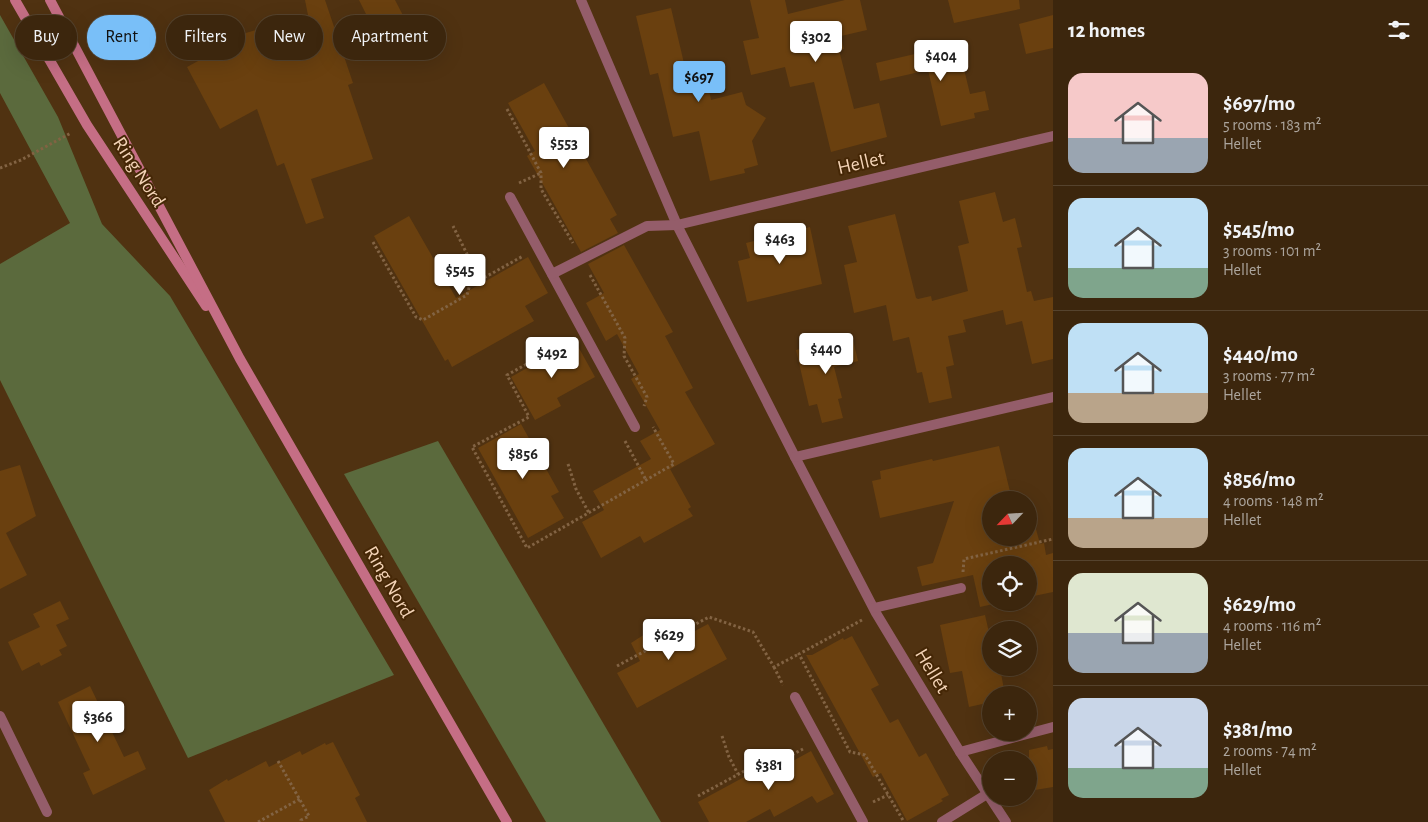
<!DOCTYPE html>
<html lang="en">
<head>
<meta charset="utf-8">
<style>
	:root { --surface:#3c260d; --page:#432e16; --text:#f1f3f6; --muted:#aca59d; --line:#55432e; --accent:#79bff8 }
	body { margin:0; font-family:"Alegreya Sans",sans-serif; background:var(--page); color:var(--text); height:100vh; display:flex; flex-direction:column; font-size:19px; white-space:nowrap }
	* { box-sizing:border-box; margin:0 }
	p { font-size:16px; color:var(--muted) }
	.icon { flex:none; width:28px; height:28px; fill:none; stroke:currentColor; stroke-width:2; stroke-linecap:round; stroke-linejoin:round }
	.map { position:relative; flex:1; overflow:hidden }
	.details { display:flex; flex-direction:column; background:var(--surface); width:375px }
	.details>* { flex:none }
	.guide { position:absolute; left:15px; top:15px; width:475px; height:45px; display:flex; gap:10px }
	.needle { width:32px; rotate:245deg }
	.buttons { position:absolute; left:982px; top:491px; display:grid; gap:10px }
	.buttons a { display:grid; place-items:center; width:55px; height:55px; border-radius:50%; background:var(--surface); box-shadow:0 5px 20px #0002,0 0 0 1px var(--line); font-size:25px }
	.price { position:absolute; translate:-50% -42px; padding:0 11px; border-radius:5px; background:#fff; color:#222; font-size:16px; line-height:32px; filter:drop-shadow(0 1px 2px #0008) }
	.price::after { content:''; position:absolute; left:50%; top:30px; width:15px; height:11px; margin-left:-8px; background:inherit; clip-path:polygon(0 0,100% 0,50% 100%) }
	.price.active { background:var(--accent); color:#111 }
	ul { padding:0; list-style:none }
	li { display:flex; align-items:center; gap:15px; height:125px; padding:0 15px }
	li+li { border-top:1px solid var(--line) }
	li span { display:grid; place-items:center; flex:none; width:140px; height:100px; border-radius:15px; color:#555 }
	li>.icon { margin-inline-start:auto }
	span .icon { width:60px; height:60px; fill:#fffc; stroke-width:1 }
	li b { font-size:21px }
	h2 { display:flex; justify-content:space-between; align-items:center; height:60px; padding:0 15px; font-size:21px }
	.pill { padding:0 18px; border-radius:22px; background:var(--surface); box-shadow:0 5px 20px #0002,0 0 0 1px var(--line); font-size:18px; line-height:45px }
	.pill.active { background:var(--accent); color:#111 }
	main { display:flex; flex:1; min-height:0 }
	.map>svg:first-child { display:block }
	.green { fill:#5b6a3d }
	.building { fill:#6a400f }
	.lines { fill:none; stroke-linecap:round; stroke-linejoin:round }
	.path { stroke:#826343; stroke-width:3; stroke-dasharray:2.5 2.5; stroke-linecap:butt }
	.minor { stroke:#945d6a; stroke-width:10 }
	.secondary { stroke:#c56e85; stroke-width:10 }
	.labels { text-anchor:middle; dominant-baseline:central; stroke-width:4; stroke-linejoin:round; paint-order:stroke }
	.street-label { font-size:20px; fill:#f3d3b6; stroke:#452706 }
</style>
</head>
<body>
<main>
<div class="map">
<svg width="1053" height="822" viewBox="0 0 1053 822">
	<rect width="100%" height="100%" fill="#503211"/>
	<g class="green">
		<polygon points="0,15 58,117 102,224 170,296 394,675 188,758 0,380 0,264 70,223 0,93"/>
		<polygon points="438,441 661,822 546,822 344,474"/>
	</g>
	<g class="building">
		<polygon points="305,0 325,0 353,83 348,85 373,159 311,179 324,218 306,224 284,163 277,166 257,109 220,129 187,67 220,49 219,43 239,37 239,35 308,15"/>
		<polygon points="359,0 395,0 409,27 380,42"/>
		<polygon points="750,0 785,0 788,14 845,0 860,0 867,30 841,36 844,49 839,50 854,109 879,103 887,137 831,152 814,82 790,87 785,67 751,75 743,41 759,38"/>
		<polygon points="948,0 1019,0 1020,9 954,23"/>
		<polygon points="671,8 691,93 709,90 711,100 742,92 746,105 766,118 752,141 758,165 744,169 745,173 710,181 699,131 673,137 658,73 650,75 636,16"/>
		<polygon points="1053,15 1053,48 1026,54 1019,24"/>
		<polygon points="958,44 970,94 985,91 989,110 974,113 975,118 941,126 928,70 880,81 876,63"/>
		<polygon points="544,83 617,215 610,219 618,233 581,252 527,156 535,151 508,103"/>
		<polygon points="995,192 1003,222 1015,218 1022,247 1017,248 1027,292 1031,291 1034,301 1053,297 1053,359 1032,364 1022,321 1006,325 1003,310 963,320 966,332 948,336 954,365 946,367 952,398 929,403 922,372 917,373 909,337 893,341 886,305 854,313 844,265 857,262 848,226 895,214 916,298 918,299 931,296 932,301 968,291 958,246 969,243 959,201"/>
		<polygon points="409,216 456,298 528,257 548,293 525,306 534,321 452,367 448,359 445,361 374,236"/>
		<polygon points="810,227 822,284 747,302 738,261 750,258 746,243"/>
		<polygon points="624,245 673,332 665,336 693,388 685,392 715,444 670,469 691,507 688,509 693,516 644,543 640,536 601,558 582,522 604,510 593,491 651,459 640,441 660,430 631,379 639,374 617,334 606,341 586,303 604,293 588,264"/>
		<polygon points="852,336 858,361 834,367 842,398 838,399 843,418 822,423 817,404 809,406 796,350"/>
		<polygon points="575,341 595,377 557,398 561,406 535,420 511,377"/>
		<polygon points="521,424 559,492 551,496 564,518 528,538 478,448"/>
		<polygon points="999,446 1012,500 991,500 991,538 1029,538 1029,503 1040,544 1044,543 1046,555 1053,553 1053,592 1029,597 1029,565 991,565 991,602 1002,602 980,607 973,575 922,586 917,567 933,563 954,501 880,518 872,481 881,479 880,471 932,459 933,461"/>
		<polygon points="20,465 36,516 6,533 27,575 0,589 0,471"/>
		<polygon points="60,601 69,619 56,625 67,646 59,650 62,655 41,666 39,662 22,671 8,642 40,627 33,614"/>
		<polygon points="985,615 991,641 991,668 1000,668 1005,695 991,695 991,702 969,707 962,671 950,673 940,625"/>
		<polygon points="667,620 678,640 708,624 727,659 637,708 617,673 640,661 631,643"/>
		<polygon points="852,636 879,685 871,689 890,723 898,719 919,757 926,753 949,795 941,799 943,801 907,821 881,773 873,777 806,655 812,655 843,638 844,640"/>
		<polygon points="90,686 124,757 138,751 146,769 93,795 83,773 90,770 58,702"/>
		<polygon points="333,742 360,795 355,798 367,822 225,822 209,790 227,779 228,781 266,761 269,767 300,751 302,755 325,743 326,745"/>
		<polygon points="1047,746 1048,750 1053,749 1053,787 1029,791 1029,750"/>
		<polygon points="811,751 834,794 817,803 812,796 774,817 770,809 746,822 709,822 698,802 785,755 789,763"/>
	</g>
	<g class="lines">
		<g class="path">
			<polyline points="507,109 541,173 541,189 573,243"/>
			<polyline points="0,168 21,160 71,133"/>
			<polyline points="519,183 541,173"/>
			<polyline points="373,242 416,317 423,320 467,295 470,284 480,280 453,226"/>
			<polyline points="590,275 625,338 624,356 647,397 644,406"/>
			<polyline points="480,280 523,256"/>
			<polyline points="570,340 507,375 529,417 472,447 527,548 674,464 653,427"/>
			<polyline points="625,441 646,480"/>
			<polyline points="568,464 576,489 589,513"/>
			<polyline points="963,572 964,559 1053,539"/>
			<polyline points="862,620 799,654 850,752 865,755 904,822"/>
			<polyline points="617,666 709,617 753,632 774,667 799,654"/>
			<polyline points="774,667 783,685"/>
			<polyline points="722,736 729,757 738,774"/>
			<polyline points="278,761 309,816 301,820 302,822"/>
			<polyline points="698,796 750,768 763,770 803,749"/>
			<polyline points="873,802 888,795"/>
			<polyline points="258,822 300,799"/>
		</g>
		<g class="minor">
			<polyline points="581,0 677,225 795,457 876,613 960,752 1006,822"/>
			<polyline points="510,197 635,427"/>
			<polyline points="552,274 647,226 677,225 1053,136"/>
			<polyline points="795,457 1053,397"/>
			<polyline points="874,608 961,588"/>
			<polyline points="795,697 863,822"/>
			<polyline points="0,716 47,812"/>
			<polyline points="960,752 1053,727"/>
			<polyline points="942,822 987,794"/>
		</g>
		<g class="secondary">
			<polyline points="15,0 87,125 206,306"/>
			<polyline points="50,0 240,359 507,822"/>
		</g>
	</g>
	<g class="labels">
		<g class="street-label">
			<text transform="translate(861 163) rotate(-13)">Hellet</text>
			<text transform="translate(139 172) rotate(57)">Ring Nord</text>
			<text transform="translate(389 582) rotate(60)">Ring Nord</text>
			<text transform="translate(932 671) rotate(59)">Hellet</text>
		</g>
	</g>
</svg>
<div class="buttons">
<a><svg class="needle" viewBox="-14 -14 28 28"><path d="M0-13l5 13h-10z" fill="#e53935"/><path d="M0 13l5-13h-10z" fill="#aca59d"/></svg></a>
<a><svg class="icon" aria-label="locate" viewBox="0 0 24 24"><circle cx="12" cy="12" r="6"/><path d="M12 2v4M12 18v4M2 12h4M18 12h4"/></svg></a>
<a><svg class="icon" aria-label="layers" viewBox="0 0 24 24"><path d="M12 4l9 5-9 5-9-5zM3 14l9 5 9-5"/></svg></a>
<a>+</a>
<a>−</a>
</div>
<b class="price" style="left:816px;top:63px">$302</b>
<b class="price" style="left:941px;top:82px">$404</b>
<b class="price active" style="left:699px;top:103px">$697</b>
<b class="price" style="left:564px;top:169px">$553</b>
<b class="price" style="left:780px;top:265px">$463</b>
<b class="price" style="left:460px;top:296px">$545</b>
<b class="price" style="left:826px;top:375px">$440</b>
<b class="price" style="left:552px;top:379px">$492</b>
<b class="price" style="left:523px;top:480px">$856</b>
<b class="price" style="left:669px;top:661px">$629</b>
<b class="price" style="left:98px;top:743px">$366</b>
<b class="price" style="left:769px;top:791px">$381</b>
<div class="guide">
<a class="pill">Buy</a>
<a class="pill active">Rent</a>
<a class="pill">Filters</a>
<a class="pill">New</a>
<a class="pill">Apartment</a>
</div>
</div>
<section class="details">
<h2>12 homes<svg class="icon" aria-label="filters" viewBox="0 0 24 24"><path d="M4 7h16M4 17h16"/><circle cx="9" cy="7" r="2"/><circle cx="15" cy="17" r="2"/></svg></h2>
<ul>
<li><span style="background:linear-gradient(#f6c9c9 65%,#9aa5b1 0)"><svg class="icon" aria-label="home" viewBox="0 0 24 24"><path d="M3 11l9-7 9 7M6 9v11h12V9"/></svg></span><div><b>$697/mo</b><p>5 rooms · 183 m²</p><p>Hellet</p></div></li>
<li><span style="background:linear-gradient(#bfe0f5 70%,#7fa58c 0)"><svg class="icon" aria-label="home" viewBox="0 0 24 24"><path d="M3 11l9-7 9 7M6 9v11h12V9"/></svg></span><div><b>$545/mo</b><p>3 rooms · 101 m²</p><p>Hellet</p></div></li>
<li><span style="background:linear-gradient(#bfe0f5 70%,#b9a48a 0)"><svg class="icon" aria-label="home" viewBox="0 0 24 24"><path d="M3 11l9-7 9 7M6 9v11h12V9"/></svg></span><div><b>$440/mo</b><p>3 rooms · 77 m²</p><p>Hellet</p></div></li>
<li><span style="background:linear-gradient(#bfe0f5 70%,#b9a48a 0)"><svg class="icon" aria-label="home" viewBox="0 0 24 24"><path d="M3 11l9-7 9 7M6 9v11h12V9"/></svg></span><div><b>$856/mo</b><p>4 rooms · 148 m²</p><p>Hellet</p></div></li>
<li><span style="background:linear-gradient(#dfe7d0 60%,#9aa5b1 0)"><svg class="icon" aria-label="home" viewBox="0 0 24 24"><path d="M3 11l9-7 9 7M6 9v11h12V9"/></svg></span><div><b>$629/mo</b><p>4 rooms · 116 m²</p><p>Hellet</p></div></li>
<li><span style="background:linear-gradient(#c9d6e8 70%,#7fa58c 0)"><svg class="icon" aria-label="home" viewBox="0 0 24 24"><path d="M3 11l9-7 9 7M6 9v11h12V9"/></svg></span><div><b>$381/mo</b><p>2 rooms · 74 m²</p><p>Hellet</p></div></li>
</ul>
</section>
</main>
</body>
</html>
